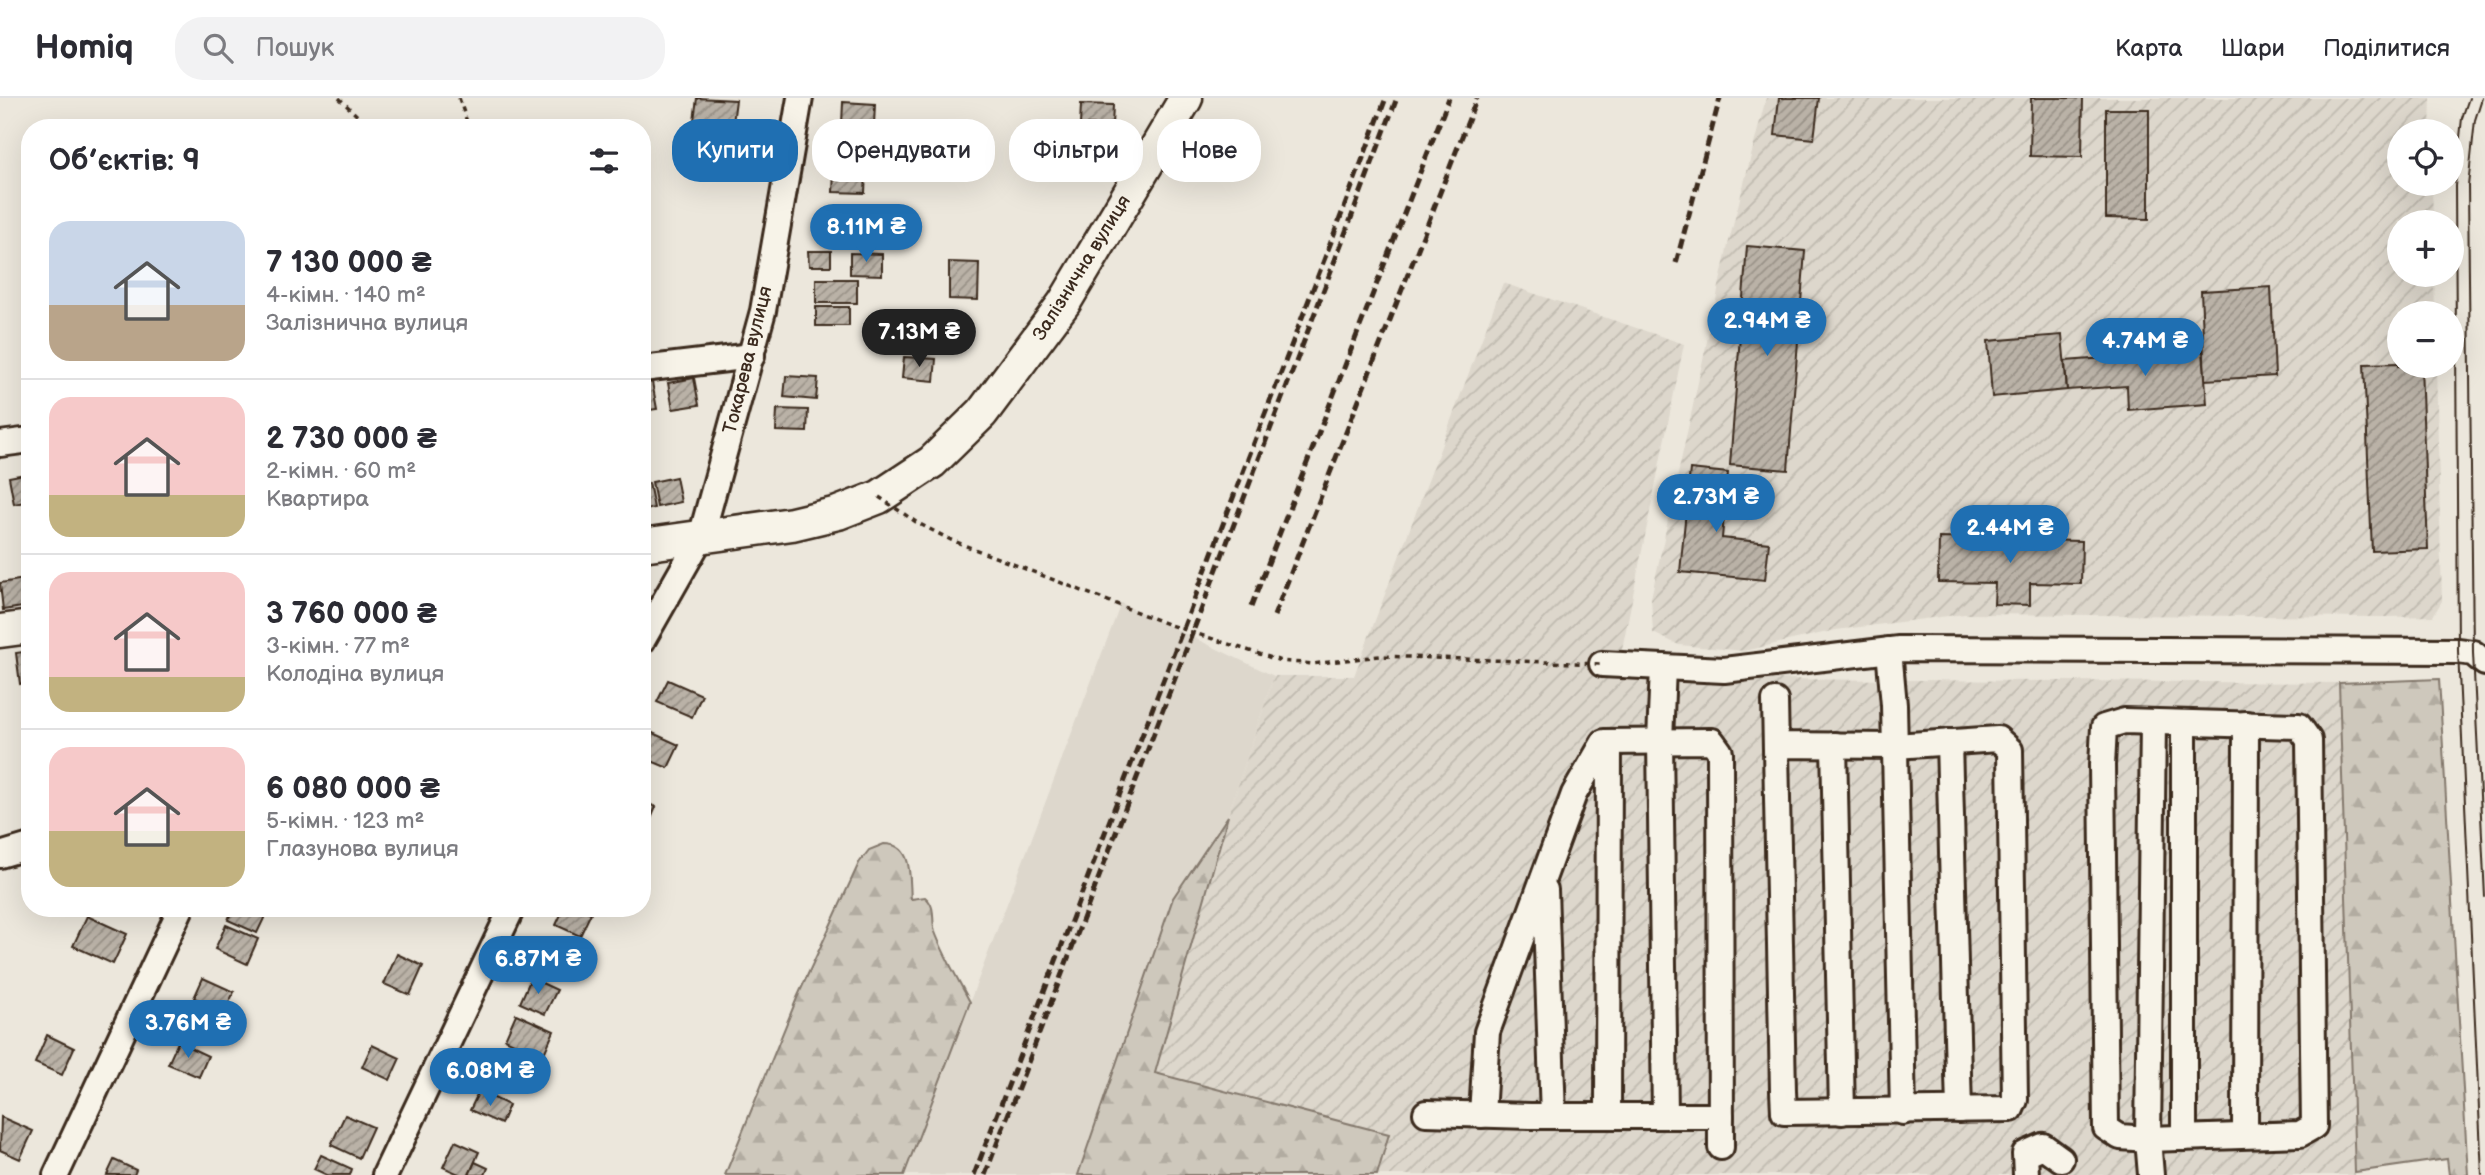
<!DOCTYPE html>
<html lang="uk">
<head>
<meta charset="utf-8">
<style>
	:root { --surface:#fff; --page:#f2f2f3; --text:#2b2b33; --muted:#7c7c81; --line:#e1e1e2; --accent:#1f6fb2 }
	body { margin:0; font-family:"Balsamiq Sans",sans-serif; background:var(--page); color:var(--text); height:100vh; display:flex; flex-direction:column; font-size:26px; white-space:nowrap }
	* { box-sizing:border-box; margin:0 }
	p { font-size:23px; color:var(--muted) }
	.icon { flex:none; width:38px; height:38px; fill:none; stroke:currentColor; stroke-width:2; stroke-linecap:round; stroke-linejoin:round }
	.map { position:relative; flex:1; overflow:hidden }
	.drawer { position:absolute; left:21px; top:21px; width:630px; height:798px; display:flex; flex-direction:column; background:var(--surface); border-radius:28px; box-shadow:0 7px 28px #0002 }
	.drawer>* { flex:none }
	.banner { position:absolute; left:672px; top:21px; width:665px; height:63px; display:flex; gap:14px }
	.controls { position:absolute; left:2387px; top:21px; display:grid; gap:14px }
	.controls a { display:grid; place-items:center; width:77px; height:77px; border-radius:50%; background:var(--surface); box-shadow:0 7px 28px #0002; font-size:35px }
	.price { position:absolute; translate:-50% -60px; padding:0 16px; border-radius:24px; background:var(--accent); color:#fff; font-size:23px; line-height:46px; filter:drop-shadow(0 2px 4px #0008) }
	.price::after { content:''; position:absolute; left:50%; top:42px; width:21px; height:16px; margin-left:-10px; background:inherit; clip-path:polygon(0 0,100% 0,50% 100%) }
	.price.current { background:#222; color:#fff }
	ul { padding:0; list-style:none }
	li { display:flex; align-items:center; gap:21px; height:175px; padding:0 28px }
	li+li { border-top:2px solid var(--line) }
	li span { display:grid; place-items:center; flex:none; width:196px; height:140px; border-radius:21px; color:#555 }
	li>.icon { margin-inline-start:auto }
	span .icon { width:84px; height:84px; fill:#fffc; stroke-width:1 }
	li b { font-size:30px }
	h2 { display:flex; justify-content:space-between; align-items:center; height:84px; padding:0 28px; font-size:30px }
	.pill { padding:0 24px; border-radius:28px; background:var(--surface); box-shadow:0 7px 28px #0002; font-size:24px; line-height:63px }
	.pill.current { background:var(--accent); color:#fff }
	header { display:flex; align-items:center; gap:42px; box-sizing:border-box; height:98px; padding:0 35px; background:var(--surface); border-bottom:2px solid var(--line) }
	header strong { font-size:33px }
	nav { display:flex; gap:38px; margin-inline-start:auto; font-size:24px }
	.search { width:490px; height:63px; background:var(--page); display:flex; align-items:center; gap:18px; box-sizing:border-box; padding:0 24px; border-radius:28px; color:var(--muted); font-size:26px }
	.map>svg:first-child { display:block }
	.built { fill:#ddd7cc }
	.industrial { fill:url(#industrial-furrows) }
	.forest { fill:url(#forest-firs); stroke:#84796d; stroke-width:2 }
	.building { fill:url(#building-hatch); stroke:#3b2a1e; stroke-width:2 }
	.lines { fill:none; stroke-linecap:round; stroke-linejoin:round }
	.minor-casing { stroke:#3b2a1e; stroke-width:30 }
	.major-casing { stroke:#3b2a1e; stroke-width:37 }
	.path { stroke:#3b2a1e; stroke-width:3.5; stroke-dasharray:5 5; stroke-linecap:butt }
	.minor { stroke:#f7f3e8; stroke-width:24 }
	.major { stroke:#f7f3e8; stroke-width:32 }
	.tram { stroke:#3b2a1e; stroke-width:2 }
	.rail { stroke:#3b2a1e; stroke-width:5; stroke-dasharray:10 5; stroke-linecap:butt }
	.path-bridge { stroke:#3b2a1e; stroke-width:3.5; stroke-dasharray:5 5; stroke-linecap:butt }
	.labels { text-anchor:middle; dominant-baseline:central; stroke-width:7; stroke-linejoin:round; paint-order:stroke }
	.street-label { font-size:19px; fill:#3b2a1e; stroke:#f7f3e8 }
</style>
</head>
<body>
<header>
<strong>Homiq</strong>
<div class="search"><svg class="icon" aria-label="search" viewBox="0 0 24 24"><circle cx="10" cy="10" r="6"/><path d="M15 15l6 6"/></svg>Пошук</div>
<nav><a>Карта</a><a>Шари</a><a>Поділитися</a></nav>
</header>
<div class="map">
<svg width="2485" height="1077" viewBox="0 0 2485 1077">
	<defs>
		<pattern id="industrial-furrows" width="10" height="10" patternUnits="userSpaceOnUse" patternTransform="scale(1.75)"><rect width="10" height="10" fill="#ddd7cc"/><path d="M-1 1l2-2M0 10L10 0M9 11l2-2" fill="none" stroke="#bfb9af"/></pattern>
		<pattern id="forest-firs" width="22" height="20" patternUnits="userSpaceOnUse" patternTransform="scale(1.75)"><rect width="22" height="20" fill="#cec8bc"/><path d="M5 1l3.5 6h-7zM16 11l3.5 6h-7z" fill="#b2aca1"/></pattern>
		<pattern id="building-hatch" width="6" height="6" patternUnits="userSpaceOnUse" patternTransform="scale(1.75)"><rect width="6" height="6" fill="#bab2a7"/><path d="M-1 1l2-2M0 6l6-6M5 7l2-2" fill="none" stroke="#989187"/></pattern>
	</defs>
	<rect width="100%" height="100%" fill="#ece7dc"/>
	<filter id="ink" filterUnits="userSpaceOnUse"><feTurbulence type="fractalNoise" baseFrequency=".0143" numOctaves="2"/><feDisplacementMap in="SourceGraphic" scale="14" xChannelSelector="R" yChannelSelector="G"/><feConvolveMatrix kernelMatrix="1 2 1 2 8 2 1 2 1" color-interpolation-filters="sRGB"/></filter>
	<g filter="url(#ink)">
		<polygon class="built" points="1121,505 1274,578 1228,718 1173,800 1078,1077 904,1077"/>
		<g class="industrial">
			<polygon points="1766,0 2431,0 2430,33 2399,33 2399,86 2432,86 2433,124 2399,124 2399,177 2434,177 2435,215 2399,215 2399,268 2436,268 2442,503 2433,518 2386,519 1964,516 1836,532 1744,553 1679,547 1653,535 1651,500 1728,147"/>
			<polygon points="1503,185 1684,246 1622,551 1624,580 2339,585 2355,1077 1377,1077 1389,1036 1155,975 1228,718 1274,578 1354,578"/>
		</g>
		<g class="forest">
			<polygon points="2439,581 2468,1077 2449,1077 2447,1061 2355,1074 2339,585"/>
			<polygon points="1228,718 1155,975 1389,1036 1377,1077 1078,1077 1173,800"/>
			<path d="M 884,746 C 914,746 909,779 911,801 L 925,799 C 937,809 931,822 935,834 C 944,858 958,881 970,904 L 904,1077 L 725,1077 L 797,900 L 859,765 L 869,752 Z"/>
		</g>
		<g class="building">
			<polygon points="697,0 736,2 727,71 688,66"/>
			<polygon points="1779,0 1819,0 1814,41 1775,37"/>
			<polygon points="2031,0 2083,0 2082,59 2030,58"/>
			<polygon points="843,4 875,6 874,27 842,26"/>
			<polygon points="1081,6 1113,7 1112,28 1080,27"/>
			<polygon points="2106,11 2149,11 2149,121 2106,120"/>
			<polygon points="1048,36 1080,37 1079,58 1047,57"/>
			<polygon points="834,73 866,74 865,95 833,94"/>
			<polygon points="1747,148 1805,153 1788,372 1730,367"/>
			<polygon points="808,153 831,153 831,168 809,168"/>
			<polygon points="850,155 882,156 882,177 850,176"/>
			<polygon points="949,164 979,165 978,202 949,201"/>
			<rect x="816" y="181" width="41" height="24"/>
			<polygon points="2271,189 2275,278 2205,282 2201,193"/>
			<rect x="816" y="209" width="33" height="19"/>
			<polygon points="2062,237 2067,292 1992,299 1988,243"/>
			<polygon points="2203,253 2207,306 2128,312 2127,288 2067,292 2065,263"/>
			<polygon points="904,259 936,261 934,283 902,280"/>
			<polygon points="2399,265 2399,268 2421,268 2428,451 2372,453 2364,266"/>
			<polygon points="786,278 818,280 816,302 784,299"/>
			<polygon points="694,280 699,307 673,311 668,285"/>
			<polygon points="652,284 657,311 642,313 642,286"/>
			<polygon points="777,311 808,312 807,334 776,333"/>
			<polygon points="1690,371 1728,375 1722,440 1769,445 1765,482 1680,474"/>
			<polygon points="30,375 30,403 14,406 9,379"/>
			<polygon points="676,379 681,404 657,409 652,384"/>
			<polygon points="649,385 654,410 642,413 642,386"/>
			<polygon points="1939,440 2082,443 2081,486 2030,485 2030,507 1994,506 1995,485 1938,484"/>
			<polygon points="25,481 29,508 3,512 0,485"/>
			<polygon points="30,553 30,584 20,586 16,555"/>
			<polygon points="668,582 702,597 692,619 657,604"/>
			<polygon points="646,632 679,647 668,670 642,659 642,640"/>
			<polygon points="642,703 656,709 647,730 642,728"/>
			<polygon points="233,810 259,810 267,814 257,835 228,822"/>
			<polygon points="564,810 580,810 591,815 580,838 556,827"/>
			<polygon points="87,818 127,836 113,866 73,848"/>
			<polygon points="226,827 258,841 247,866 215,851"/>
			<polygon points="397,856 423,868 410,897 384,886"/>
			<polygon points="203,880 234,894 225,913 194,900"/>
			<polygon points="531,880 557,892 545,916 520,905"/>
			<polygon points="190,906 229,923 218,946 179,928"/>
			<polygon points="516,916 554,933 543,958 505,941"/>
			<polygon points="47,937 74,950 62,977 35,965"/>
			<polygon points="178,944 208,958 199,979 168,966"/>
			<polygon points="372,947 400,960 390,982 362,969"/>
			<polygon points="506,947 536,961 527,981 497,968"/>
			<polygon points="479,993 509,1007 501,1026 470,1012"/>
			<polygon points="345,1017 373,1029 359,1060 331,1047"/>
			<polygon points="1,1019 33,1033 20,1061 0,1052"/>
			<polygon points="455,1043 479,1054 469,1077 461,1077 443,1069"/>
			<polygon points="321,1057 352,1071 350,1077 327,1077 314,1071"/>
			<polygon points="114,1062 136,1072 134,1077 107,1077"/>
			<polygon points="475,1064 488,1070 485,1077 469,1077"/>
		</g>
		<g class="lines">
			<defs>
				<g id="minor">
					<polyline points="642,271 752,258"/>
					<polyline points="0,346 30,342"/>
					<polyline points="642,543 701,439 763,213 800,0"/>
					<polyline points="1889,552 1894,607 1903,1014"/>
					<polyline points="1602,566 1724,572 1899,551 2458,553 2473,555 2485,565"/>
					<polyline points="1663,569 1660,643 1665,1017"/>
					<polyline points="1775,603 1783,993 1784,1014 2011,1011 2015,1002 2010,652 1998,641 1895,648 1776,647"/>
					<polygon points="2124,623 2299,628 2309,642 2314,1028 2300,1036 2148,1041 2120,1039 2106,1030 2102,667 2104,629"/>
					<polyline points="2184,625 2184,1040"/>
					<polyline points="1949,644 1959,1012"/>
					<polyline points="1834,647 1842,1014"/>
					<polyline points="0,757 30,748"/>
					<polyline points="1545,792 1553,1018"/>
					<polyline points="1426,1015 1530,1018 1721,1018"/>
					<polyline points="1482,1017 1487,934 1574,696 1604,644 1712,643 1720,654 1721,1049"/>
					<polyline points="1608,1017 1609,644"/>
					<polyline points="2245,1037 2246,626"/>
					<polyline points="56,1077 181,810"/>
					<polyline points="385,1077 512,810"/>
					<polyline points="2026,1077 2025,1056 2043,1048 2061,1061"/>
					<polyline points="2151,1077 2148,1041 2153,624"/>
				</g>
				<g id="major">
					<polyline points="642,447 792,426 838,415 879,399 932,364 982,315 1064,205 1186,0"/>
					<polyline points="0,533 30,529"/>
				</g>
			</defs>
			<use href="#minor" class="minor-casing"/>
			<use href="#major" class="major-casing"/>
			<g class="path">
				<polyline points="339,0 370,30"/>
				<polyline points="459,0 469,30"/>
			</g>
			<use href="#minor" class="minor"/>
			<use href="#major" class="major"/>
			<g class="tram">
				<polyline points="2469,0 2462,20 2455,88 2458,553 2482,1077"/>
				<polyline points="2482,0 2475,22 2468,88 2473,555 2485,799"/>
			</g>
			<g class="rail">
				<polyline points="1676,165 1720,0"/>
				<polyline points="1251,509 1449,0"/>
				<polyline points="1274,518 1477,0"/>
				<polyline points="974,1077 1386,0"/>
				<polyline points="985,1077 1397,0"/>
			</g>
			<polyline class="path-bridge" points="879,399 916,424 951,442 1170,527 1281,563 1312,566 1380,558 1602,566"/>
		</g>
	</g>
	<g class="labels">
		<g class="street-label">
			<text transform="translate(1082 170) rotate(-58)">Залізнична вулиця</text>
			<text transform="translate(748 262) rotate(-76)">Токарева вулиця</text>
		</g>
	</g>
</svg>
<div class="controls">
<a><svg class="icon" aria-label="locate" viewBox="0 0 24 24"><circle cx="12" cy="12" r="6"/><path d="M12 2v4M12 18v4M2 12h4M18 12h4"/></svg></a>
<a>+</a>
<a>−</a>
</div>
<b class="price" style="left:866px;top:166px">8.11M ₴</b>
<b class="price" style="left:1767px;top:260px">2.94M ₴</b>
<b class="price current" style="left:919px;top:271px">7.13M ₴</b>
<b class="price" style="left:2145px;top:280px">4.74M ₴</b>
<b class="price" style="left:1716px;top:436px">2.73M ₴</b>
<b class="price" style="left:2010px;top:467px">2.44M ₴</b>
<b class="price" style="left:538px;top:898px">6.87M ₴</b>
<b class="price" style="left:188px;top:962px">3.76M ₴</b>
<b class="price" style="left:490px;top:1010px">6.08M ₴</b>
<div class="banner">
<a class="pill current">Купити</a>
<a class="pill">Орендувати</a>
<a class="pill">Фільтри</a>
<a class="pill">Нове</a>
</div>
<section class="drawer">
<h2>Об’єктів: 9<svg class="icon" aria-label="filters" viewBox="0 0 24 24"><path d="M4 7h16M4 17h16"/><circle cx="9" cy="7" r="2"/><circle cx="15" cy="17" r="2"/></svg></h2>
<ul>
<li><span style="background:linear-gradient(#c9d6e8 60%,#b9a48a 0)"><svg class="icon" aria-label="home" viewBox="0 0 24 24"><path d="M3 11l9-7 9 7M6 9v11h12V9"/></svg></span><div><b>7 130 000 ₴</b><p>4-кімн. · 140 m²</p><p>Залізнична вулиця</p></div></li>
<li><span style="background:linear-gradient(#f6c9c9 70%,#c2b280 0)"><svg class="icon" aria-label="home" viewBox="0 0 24 24"><path d="M3 11l9-7 9 7M6 9v11h12V9"/></svg></span><div><b>2 730 000 ₴</b><p>2-кімн. · 60 m²</p><p>Квартира</p></div></li>
<li><span style="background:linear-gradient(#f6c9c9 75%,#c2b280 0)"><svg class="icon" aria-label="home" viewBox="0 0 24 24"><path d="M3 11l9-7 9 7M6 9v11h12V9"/></svg></span><div><b>3 760 000 ₴</b><p>3-кімн. · 77 m²</p><p>Колодіна вулиця</p></div></li>
<li><span style="background:linear-gradient(#f6c9c9 60%,#c2b280 0)"><svg class="icon" aria-label="home" viewBox="0 0 24 24"><path d="M3 11l9-7 9 7M6 9v11h12V9"/></svg></span><div><b>6 080 000 ₴</b><p>5-кімн. · 123 m²</p><p>Глазунова вулиця</p></div></li>
</ul>
</section>
</div>
</body>
</html>
